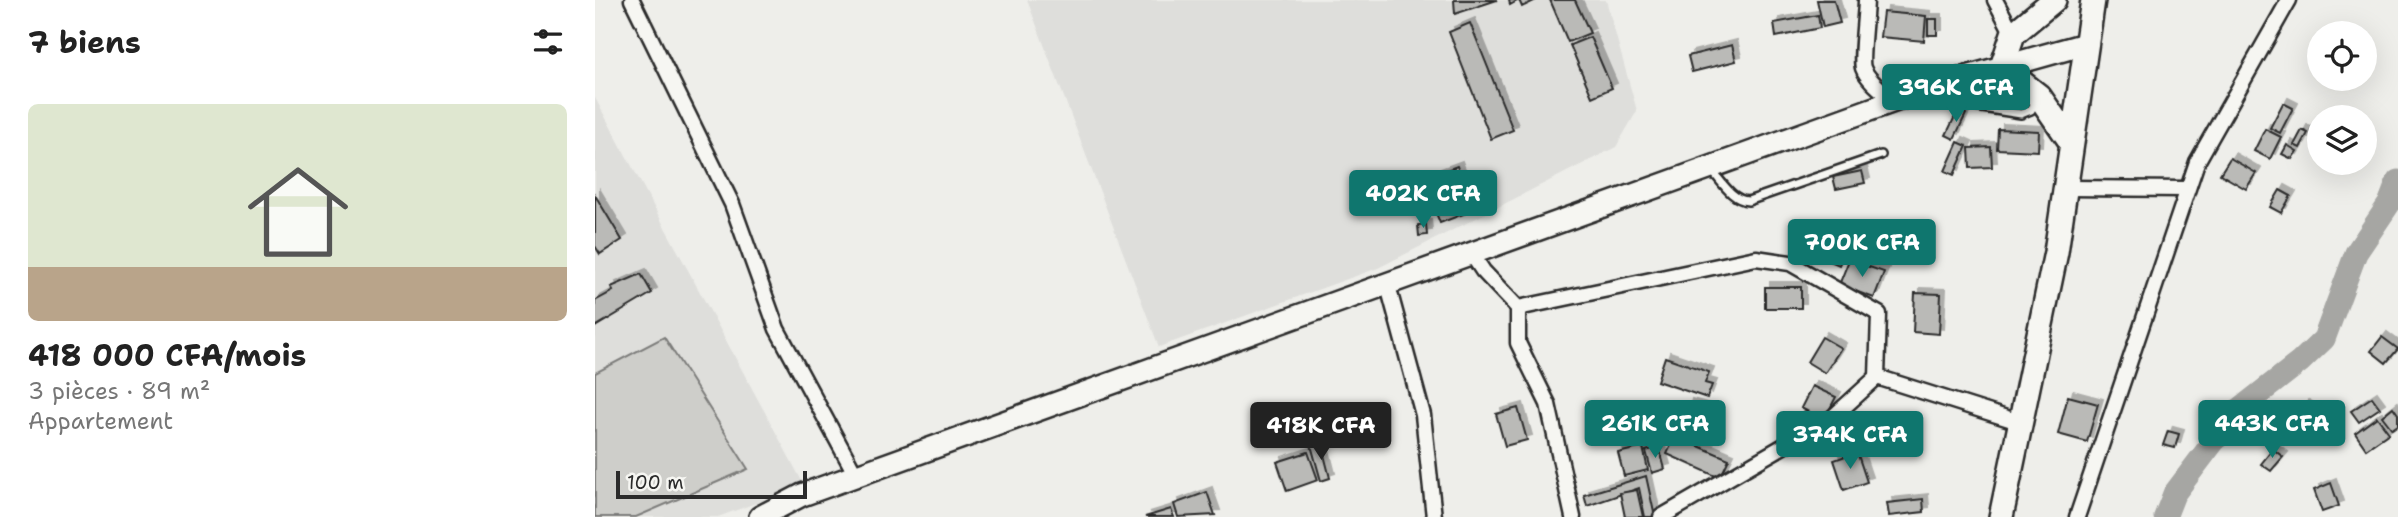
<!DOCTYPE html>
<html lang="fr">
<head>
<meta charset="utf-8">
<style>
	:root { --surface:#fff; --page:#f2f2f2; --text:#222; --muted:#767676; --line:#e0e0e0; --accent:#0f766e }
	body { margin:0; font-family:"Shantell Sans",sans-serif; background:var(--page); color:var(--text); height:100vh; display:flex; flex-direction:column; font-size:26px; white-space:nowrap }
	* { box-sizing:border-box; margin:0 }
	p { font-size:23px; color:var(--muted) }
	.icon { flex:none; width:38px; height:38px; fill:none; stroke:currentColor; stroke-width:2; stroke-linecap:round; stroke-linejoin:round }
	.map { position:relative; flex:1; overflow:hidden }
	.sheet { display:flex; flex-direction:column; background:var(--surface); width:595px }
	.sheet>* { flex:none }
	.controls { position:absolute; left:1712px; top:21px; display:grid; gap:14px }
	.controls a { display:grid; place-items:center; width:70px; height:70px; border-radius:50%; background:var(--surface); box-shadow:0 7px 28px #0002; font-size:35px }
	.scale { position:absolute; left:21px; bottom:18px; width:191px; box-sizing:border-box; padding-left:7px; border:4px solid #2b2b2b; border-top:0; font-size:19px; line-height:24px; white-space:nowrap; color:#2b2b2b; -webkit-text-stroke:5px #f6f6f2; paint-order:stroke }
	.price { position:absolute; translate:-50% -60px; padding:0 16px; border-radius:7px; background:var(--accent); color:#fff; font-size:23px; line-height:46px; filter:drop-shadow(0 2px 4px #0008) }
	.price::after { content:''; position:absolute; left:50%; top:42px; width:21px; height:16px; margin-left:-10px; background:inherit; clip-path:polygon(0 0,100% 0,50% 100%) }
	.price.current { background:#222; color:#fff }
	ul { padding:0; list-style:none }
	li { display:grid; align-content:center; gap:14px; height:371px; padding:0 28px }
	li+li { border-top:2px solid var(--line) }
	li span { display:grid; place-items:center; height:217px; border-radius:10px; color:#555 }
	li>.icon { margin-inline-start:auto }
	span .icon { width:126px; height:126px; fill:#fffc; stroke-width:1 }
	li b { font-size:30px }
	h2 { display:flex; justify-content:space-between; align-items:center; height:84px; padding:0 28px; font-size:30px }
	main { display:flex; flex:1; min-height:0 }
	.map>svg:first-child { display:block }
	.built { fill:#dededb }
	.green { fill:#cececa; stroke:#7c7c7a; stroke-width:2 }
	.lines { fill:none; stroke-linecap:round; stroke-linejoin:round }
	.river { stroke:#a6a6a3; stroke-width:23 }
	.building { fill:#babab7; stroke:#2b2b2b; stroke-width:2; filter:url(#shadow) }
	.service-casing { stroke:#2b2b2b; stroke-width:12 }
	.minor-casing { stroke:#2b2b2b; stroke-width:19 }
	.primary-casing { stroke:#2b2b2b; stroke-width:26 }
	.trunk-casing { stroke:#2b2b2b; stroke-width:28 }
	.service { stroke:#f6f6f2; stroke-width:7 }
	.minor { stroke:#f6f6f2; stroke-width:14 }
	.primary { stroke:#f6f6f2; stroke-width:21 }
	.trunk { stroke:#f6f6f2; stroke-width:23 }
</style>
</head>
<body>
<main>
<section class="sheet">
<h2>7 biens<svg class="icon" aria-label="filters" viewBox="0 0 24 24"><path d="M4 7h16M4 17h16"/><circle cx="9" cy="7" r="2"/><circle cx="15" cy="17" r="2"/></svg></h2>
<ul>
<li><span style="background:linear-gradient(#dfe7d0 75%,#b9a48a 0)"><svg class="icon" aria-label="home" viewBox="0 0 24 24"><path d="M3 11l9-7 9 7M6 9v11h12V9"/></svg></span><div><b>418 000 CFA/mois</b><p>3 pièces · 89 m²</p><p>Appartement</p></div></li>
</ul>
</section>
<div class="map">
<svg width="1803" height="517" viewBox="0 0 1803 517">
	<defs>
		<filter id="shadow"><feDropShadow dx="5" dy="-5" stdDeviation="0" flood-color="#0004"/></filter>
	</defs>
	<rect width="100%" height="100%" fill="#eeeeea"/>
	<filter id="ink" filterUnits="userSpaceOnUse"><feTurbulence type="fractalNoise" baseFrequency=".0143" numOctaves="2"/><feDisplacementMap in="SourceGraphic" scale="14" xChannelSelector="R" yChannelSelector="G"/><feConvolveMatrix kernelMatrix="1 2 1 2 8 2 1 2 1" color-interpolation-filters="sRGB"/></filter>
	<g filter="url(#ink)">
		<g class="built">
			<polygon points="432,0 1011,0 1042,111 1021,147 783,268 564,347"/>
			<polygon points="0,98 193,455 209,485 123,517 0,517"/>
		</g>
		<polygon class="green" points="69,337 153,469 41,517 0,517 0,373"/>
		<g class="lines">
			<polyline class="river" points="1570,517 1579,494 1641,412 1705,362 1729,339 1761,253 1794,204 1803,181"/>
		</g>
		<g class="building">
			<polygon points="859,0 902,0 860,14"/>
			<polygon points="914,0 941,0 927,7 924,0 915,5"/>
			<polygon points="955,0 980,0 995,33 973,42"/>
			<polygon points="1222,0 1239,0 1245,23 1228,27"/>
			<polygon points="1288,12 1331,16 1329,41 1285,37"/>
			<polygon points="1223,15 1225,28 1181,37 1179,23"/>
			<rect x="1333" y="19" width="9" height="16"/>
			<polygon points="875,23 918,130 896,139 854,32"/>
			<polygon points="995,37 1017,88 997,97 975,45"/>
			<polygon points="1137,45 1141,61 1097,72 1093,56"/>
			<polygon points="1688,103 1698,108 1685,133 1675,128"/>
			<polygon points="1363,110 1371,114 1359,139 1351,135"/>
			<polygon points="1403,129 1444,131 1443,151 1402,149"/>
			<polygon points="1670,129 1686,137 1675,159 1659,151"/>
			<polygon points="1707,130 1713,133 1705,148 1699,145"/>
			<polygon points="1363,142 1372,146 1359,175 1350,171"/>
			<polygon points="1692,145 1702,151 1697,159 1687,154"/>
			<polygon points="1396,147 1397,167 1375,168 1374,148"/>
			<polygon points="1635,158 1661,173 1651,189 1625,174"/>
			<polygon points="862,166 879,210 845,223 837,203 847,199 838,175"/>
			<polygon points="1267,171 1270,183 1241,189 1238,177"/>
			<polygon points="1685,190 1696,196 1686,213 1675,207"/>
			<polygon points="0,195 27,240 5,254 0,246"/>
			<polygon points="831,224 832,235 824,236 823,225"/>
			<polygon points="1226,246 1248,256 1244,265 1221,255"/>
			<polygon points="1254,260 1289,272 1279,298 1244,285"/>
			<polygon points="46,274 57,293 0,327 0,301 18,291 16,287"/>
			<rect x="1170" y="287" width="36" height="21"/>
			<polygon points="1320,293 1346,294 1344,334 1318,332"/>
			<polygon points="1227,337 1246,348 1230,373 1212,362"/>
			<polygon points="1787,337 1803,349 1791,363 1776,351"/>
			<polygon points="1070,357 1114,372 1110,383 1117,385 1112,398 1062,381"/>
			<polygon points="1217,386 1241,397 1229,420 1206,408"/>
			<polygon points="1473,396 1503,404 1492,442 1463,434"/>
			<polygon points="1777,397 1785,408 1764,422 1756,411"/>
			<polygon points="1092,404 1115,410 1108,436 1085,429"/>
			<polygon points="1709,405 1724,414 1713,432 1698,423"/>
			<polygon points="1798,407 1803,414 1803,425 1797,429 1787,416"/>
			<polygon points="923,408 932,440 910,446 901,414"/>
			<polygon points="1782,417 1794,433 1771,449 1760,433"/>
			<polygon points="1573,431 1584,434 1580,448 1568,445"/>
			<polygon points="1080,436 1134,459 1125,478 1072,454"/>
			<polygon points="726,443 735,478 726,481 716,445"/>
			<polygon points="1048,447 1053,470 1029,476 1023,453"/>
			<polygon points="1064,447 1070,469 1057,473 1051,451"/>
			<polygon points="1678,449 1688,457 1676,471 1666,464"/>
			<polygon points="713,452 723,480 692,491 682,462"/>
			<polygon points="1262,452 1272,482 1249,490 1239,460"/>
			<polygon points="1051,476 1060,517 1050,517 1044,488 992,506 989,495"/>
			<polygon points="1736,483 1744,506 1727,512 1719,490"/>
			<polygon points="1042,490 1048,517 1030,517 1025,493"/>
			<polygon points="612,492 620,515 583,517 579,504"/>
			<polygon points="1328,499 1329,512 1294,516 1292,503"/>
			<polygon points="576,509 579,517 550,517"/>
		</g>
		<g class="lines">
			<defs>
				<g id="service">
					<polyline points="1353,86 1374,106 1426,114 1436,110 1441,101"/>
					<path d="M 1117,171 C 1127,182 1137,200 1153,201 L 1286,155"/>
				</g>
				<g id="minor">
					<polyline points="37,0 137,204 182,329 262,477"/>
					<path d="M 1271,0 C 1271,13 1265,60 1268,68 C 1273,81 1289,92 1299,101"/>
					<polyline points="1400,0 1418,34"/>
					<polyline points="1472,188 1592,189"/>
					<polyline points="876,253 888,271 923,308 1161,258 1195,263 1284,314 1282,377 1424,422"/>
					<polyline points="793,286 828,415 839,517"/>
					<polyline points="923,308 923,343 953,404 978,517"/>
					<polyline points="1066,517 1237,418 1282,377"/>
					<polyline points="1482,517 1602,162 1694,0"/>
				</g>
				<polyline id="primary" points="165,517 207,495 1299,101 1350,83 1490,44"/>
				<g id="trunk">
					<polyline points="1459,0 1418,34 1407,67 1444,96 1476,142"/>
					<polyline points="1406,517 1461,252 1498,0"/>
				</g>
			</defs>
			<use href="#service" class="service-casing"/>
			<use href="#minor" class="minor-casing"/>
			<use href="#primary" class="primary-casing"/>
			<use href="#trunk" class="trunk-casing"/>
			<use href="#service" class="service"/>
			<use href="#minor" class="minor"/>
			<use href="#primary" class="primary"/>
			<use href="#trunk" class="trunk"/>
		</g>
	</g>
</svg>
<div class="controls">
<a><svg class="icon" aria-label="locate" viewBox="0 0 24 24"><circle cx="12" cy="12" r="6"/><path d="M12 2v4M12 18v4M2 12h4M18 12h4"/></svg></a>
<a><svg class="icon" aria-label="layers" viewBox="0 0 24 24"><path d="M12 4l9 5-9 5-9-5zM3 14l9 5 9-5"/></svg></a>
</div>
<div class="scale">100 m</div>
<b class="price" style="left:1361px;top:124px">396K CFA</b>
<b class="price" style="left:828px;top:230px">402K CFA</b>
<b class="price" style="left:1267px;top:279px">700K CFA</b>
<b class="price" style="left:1060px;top:460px">261K CFA</b>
<b class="price" style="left:1677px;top:460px">443K CFA</b>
<b class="price current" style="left:726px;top:462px">418K CFA</b>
<b class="price" style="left:1255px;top:471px">374K CFA</b>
</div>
</main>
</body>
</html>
